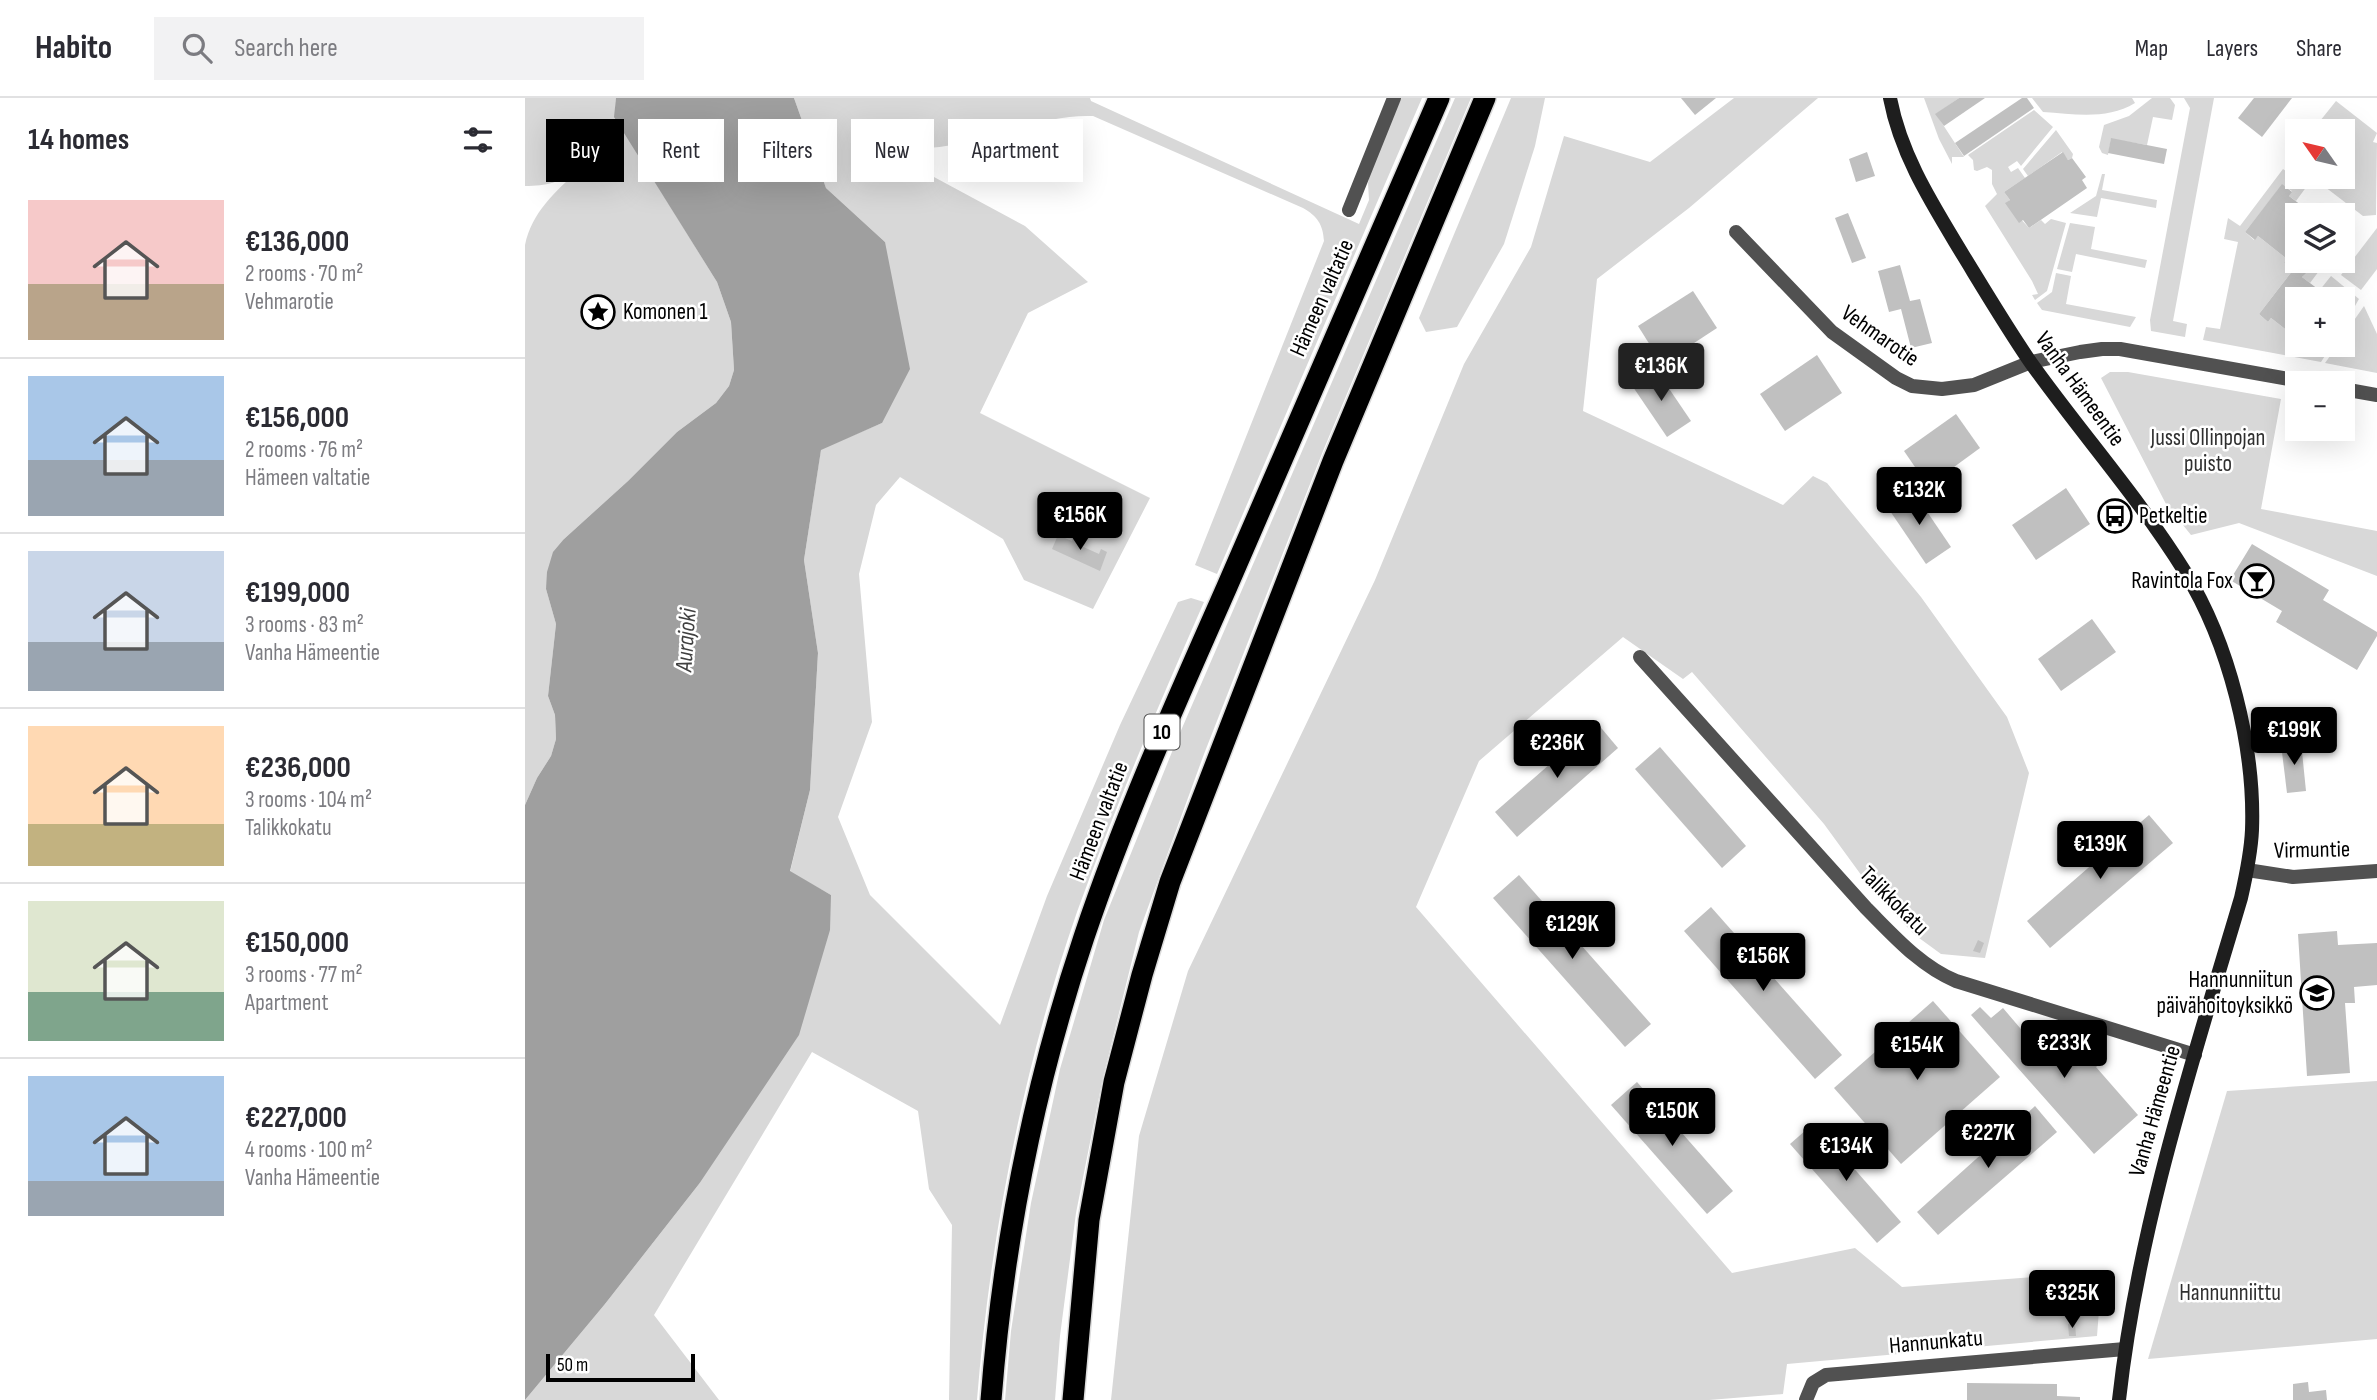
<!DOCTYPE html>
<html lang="en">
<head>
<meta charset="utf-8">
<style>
	:root { --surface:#fff; --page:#f2f2f3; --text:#2b2b33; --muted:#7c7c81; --line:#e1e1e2; --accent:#000 }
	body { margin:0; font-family:"Sofia Sans Condensed",sans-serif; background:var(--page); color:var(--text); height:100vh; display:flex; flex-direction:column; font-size:26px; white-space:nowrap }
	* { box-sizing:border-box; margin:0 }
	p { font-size:23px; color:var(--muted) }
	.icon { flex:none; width:38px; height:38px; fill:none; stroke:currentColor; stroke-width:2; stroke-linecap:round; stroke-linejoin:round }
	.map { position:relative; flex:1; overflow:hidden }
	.sheet { display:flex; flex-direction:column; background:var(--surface); width:525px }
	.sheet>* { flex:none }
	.banner { position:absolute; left:21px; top:21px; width:665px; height:63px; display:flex; gap:14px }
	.needle { width:46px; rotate:304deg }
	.buttons { position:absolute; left:1760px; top:21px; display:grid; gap:14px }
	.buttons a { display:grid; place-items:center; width:70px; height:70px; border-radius:0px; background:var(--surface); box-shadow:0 7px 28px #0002; font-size:35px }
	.scale { position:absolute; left:21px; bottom:18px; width:149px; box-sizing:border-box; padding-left:7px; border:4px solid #000; border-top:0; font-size:19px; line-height:24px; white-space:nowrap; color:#000; -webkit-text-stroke:5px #fff; paint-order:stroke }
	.price { position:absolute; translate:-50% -60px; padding:0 16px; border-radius:7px; background:var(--accent); color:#fff; font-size:23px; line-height:46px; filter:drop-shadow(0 2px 4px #0008) }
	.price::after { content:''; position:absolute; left:50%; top:42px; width:21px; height:16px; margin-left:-10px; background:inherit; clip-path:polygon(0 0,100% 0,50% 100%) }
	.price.selected { background:#222; color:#fff }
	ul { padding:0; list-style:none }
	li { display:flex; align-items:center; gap:21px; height:175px; padding:0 28px }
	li+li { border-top:2px solid var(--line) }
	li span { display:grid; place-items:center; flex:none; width:196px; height:140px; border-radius:0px; color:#555 }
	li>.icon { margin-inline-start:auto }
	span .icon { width:84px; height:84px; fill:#fffc; stroke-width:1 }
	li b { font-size:30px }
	h2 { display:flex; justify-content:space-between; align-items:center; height:84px; padding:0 28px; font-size:30px }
	.tag { padding:0 24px; border-radius:0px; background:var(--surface); box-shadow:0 7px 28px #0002; font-size:24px; line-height:63px }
	.tag.selected { background:var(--accent); color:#fff }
	header { display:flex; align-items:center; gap:42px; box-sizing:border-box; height:98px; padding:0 35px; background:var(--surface); border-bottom:2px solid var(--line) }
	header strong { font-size:33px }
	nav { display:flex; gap:38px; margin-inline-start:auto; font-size:24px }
	.search { width:490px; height:63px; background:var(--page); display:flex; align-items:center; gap:18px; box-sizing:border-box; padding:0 24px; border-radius:0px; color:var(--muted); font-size:26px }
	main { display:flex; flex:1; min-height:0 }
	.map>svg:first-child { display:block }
	.green { fill:#d8d8d8 }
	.water { fill:#9f9f9f }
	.building { fill:#c0c0c0 }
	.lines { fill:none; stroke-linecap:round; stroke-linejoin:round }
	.highway-casing { stroke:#dbdbdb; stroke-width:24 }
	.street { stroke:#515151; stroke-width:14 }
	.secondary { stroke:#1e1e1e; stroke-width:14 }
	.highway { stroke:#000; stroke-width:21 }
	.labels { text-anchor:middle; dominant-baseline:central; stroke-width:5; stroke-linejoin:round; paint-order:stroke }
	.shield { fill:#fff; stroke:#4c4c4c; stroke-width:2 }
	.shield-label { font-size:21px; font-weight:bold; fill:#000 }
	.street-label { font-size:23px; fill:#000; stroke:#fff }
	.poi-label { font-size:23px; fill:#000; stroke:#fff; text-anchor:start }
	.park-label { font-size:23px; fill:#2f2f2f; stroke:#fff }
	.water-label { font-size:24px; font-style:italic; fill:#404040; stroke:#fff }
</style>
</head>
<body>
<header>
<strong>Habito</strong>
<div class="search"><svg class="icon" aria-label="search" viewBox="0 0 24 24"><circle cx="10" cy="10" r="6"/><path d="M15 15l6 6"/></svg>Search here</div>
<nav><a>Map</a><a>Layers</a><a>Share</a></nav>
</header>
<main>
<section class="sheet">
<h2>14 homes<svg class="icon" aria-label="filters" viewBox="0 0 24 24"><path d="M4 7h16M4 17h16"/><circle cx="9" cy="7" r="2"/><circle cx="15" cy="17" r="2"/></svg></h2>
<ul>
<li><span style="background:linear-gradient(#f6c9c9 60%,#b9a48a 0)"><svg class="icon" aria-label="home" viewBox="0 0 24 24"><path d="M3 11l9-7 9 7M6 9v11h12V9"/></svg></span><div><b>€136,000</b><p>2 rooms · 70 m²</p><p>Vehmarotie</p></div></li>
<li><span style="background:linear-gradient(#a9c7e8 60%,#9aa5b1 0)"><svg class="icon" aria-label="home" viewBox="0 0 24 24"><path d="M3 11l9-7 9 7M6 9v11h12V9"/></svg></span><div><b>€156,000</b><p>2 rooms · 76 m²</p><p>Hämeen valtatie</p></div></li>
<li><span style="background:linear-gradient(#c9d6e8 65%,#9aa5b1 0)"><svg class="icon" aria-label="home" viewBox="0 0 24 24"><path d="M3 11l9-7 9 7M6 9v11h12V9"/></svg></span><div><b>€199,000</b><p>3 rooms · 83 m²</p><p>Vanha Hämeentie</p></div></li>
<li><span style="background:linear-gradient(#ffd9b3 70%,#c2b280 0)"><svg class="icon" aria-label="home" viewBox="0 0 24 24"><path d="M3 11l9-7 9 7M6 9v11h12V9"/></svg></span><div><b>€236,000</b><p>3 rooms · 104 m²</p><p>Talikkokatu</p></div></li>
<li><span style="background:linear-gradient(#dfe7d0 65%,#7fa58c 0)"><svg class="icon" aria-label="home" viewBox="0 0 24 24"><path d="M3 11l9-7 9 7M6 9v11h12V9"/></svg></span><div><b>€150,000</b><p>3 rooms · 77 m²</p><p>Apartment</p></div></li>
<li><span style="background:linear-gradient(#a9c7e8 75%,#9aa5b1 0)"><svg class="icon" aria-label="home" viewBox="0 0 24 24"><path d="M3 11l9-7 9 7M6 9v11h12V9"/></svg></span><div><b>€227,000</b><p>4 rooms · 100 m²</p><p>Vanha Hämeentie</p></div></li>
</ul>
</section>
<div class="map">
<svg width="1852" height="1302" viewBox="0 0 1852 1302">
	<rect width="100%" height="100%" fill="#fff"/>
	<g class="green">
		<path d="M 0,0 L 91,0 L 90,19 L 192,184 L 206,224 L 209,272 L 204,288 L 191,305 L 152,334 L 103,383 L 39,441 L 21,491 L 31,526 L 23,598 L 30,617 L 31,641 L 26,658 L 12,680 L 0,707 L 0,147 C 7,114 30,94 54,72 L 52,70 C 35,85 22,88 0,88 Z"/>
		<path d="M 269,0 L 565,0 L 566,3 L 834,126 L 844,102 L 843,85 L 845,76 L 876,0 L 897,0 L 692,476 L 670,467 L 799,143 C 798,126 792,118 778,110 L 568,18 C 511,16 459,47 403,50 L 396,72 L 500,128 L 563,184 L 503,215 L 455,315 L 625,400 L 568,511 L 499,482 L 478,441 L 375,379 L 351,407 L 334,476 L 347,624 L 313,719 L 345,797 L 475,927 L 522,798 L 595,627 L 653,504 L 666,500 L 679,504 C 634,606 590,709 552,814 C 498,969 465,1139 452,1302 L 424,1302 L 427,1127 L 404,1091 L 393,1013 L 287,954 L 129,1217 L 194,1302 L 0,1302 L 80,1206 L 174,1086 L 306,797 L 265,774 L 285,692 L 293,555 L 279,462 L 296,351 L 357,325 L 360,144 L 301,90 Z"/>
		<polygon points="930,0 946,0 798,353 679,656 614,834 577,984 551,1115 535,1238 530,1302 480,1302 486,1233 506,1105 535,971 579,822 651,644"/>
		<polygon points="986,0 1020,0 1010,48 979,146 932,229 901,234 894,220"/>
		<polygon points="1209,0 1293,0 1164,110 1072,181 1058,313 1258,407 1288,378 1302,385 1396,499 1482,619 1504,675 1460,860 1416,856 1390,837 1350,796 1299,726 1167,574 1158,581 1098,539 954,663 891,809 1207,1175 1330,1150 1377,1189 1577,1174 1572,1238 1262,1266 1258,1296 1184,1302 586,1302 614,1038 663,873 850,482 939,266 1006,149 1039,38 1125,64"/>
		<polygon points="1399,0 1434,0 1411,16 1439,59 1427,59 1427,66 1414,41"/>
		<path d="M 1507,0 L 1607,0 L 1610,5 C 1582,22 1550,16 1518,14 Z"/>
		<polygon points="1627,0 1645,0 1650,7 1647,22 1628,19 1622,47 1586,41 1583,57 1577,55 1574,49 1579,27 1604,18"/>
		<polygon points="1659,0 1689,0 1648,223 1662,226 1660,239 1626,233 1625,222 1665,10"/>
		<polygon points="1811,3 1852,35 1848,44 1852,45 1851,117 1838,118 1787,79 1818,79 1818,33 1787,33"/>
		<polygon points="1509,12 1528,29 1496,68 1492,63 1483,69 1486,74 1493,70 1500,80 1479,94 1485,102 1481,105 1504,130 1516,122 1520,126 1526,121 1541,125 1522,193 1510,202 1507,197 1513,196 1507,183 1460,108 1472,96 1467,86 1467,72 1462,69 1452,73 1449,72 1448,62 1443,57"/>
		<polygon points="1531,32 1548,56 1547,60 1543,62 1537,54 1503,78 1498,71"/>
		<polygon points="1758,71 1782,88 1771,103 1764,98 1767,93 1757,87 1720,134 1729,142 1733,138 1762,161 1759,165 1768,172 1734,216 1743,224 1746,220 1773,241 1772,247 1781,254 1788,247 1807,247 1796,264 1678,242 1681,229 1695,231 1713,144 1699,141 1703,120 1715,128"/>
		<polygon points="1577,76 1580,76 1577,92 1632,102 1631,110 1576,100 1572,119 1545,115 1571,98"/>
		<polygon points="1545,125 1570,129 1566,151 1622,162 1620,170 1551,156 1547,174 1532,171"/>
		<polygon points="1852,130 1852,171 1836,192 1816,177"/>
		<polygon points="1775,163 1789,163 1797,169 1785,185 1777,179 1780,175 1771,168"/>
		<polygon points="1531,175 1546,178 1541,206 1611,219 1605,229 1517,212 1512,205 1527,194"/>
		<polygon points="1806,178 1834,201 1818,229 1818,201 1810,198 1806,201 1794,193"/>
		<polygon points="1839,208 1852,236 1852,275 1800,265 1813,247 1818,247 1818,238"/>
		<polygon points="1585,274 1603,274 1756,301 1736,411 1852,433 1852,478 1714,425 1666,437 1641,406 1576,280"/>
		<polygon points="1852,983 1852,1241 1623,1261 1702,993"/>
	</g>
	<polygon class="water" points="91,0 269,0 301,90 360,144 385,271 357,325 296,352 279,462 293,555 285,692 265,773 306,797 305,832 274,937 174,1086 80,1206 0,1302 0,707 12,680 26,658 31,641 30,617 23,598 31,526 21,491 22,474 28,454 39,441 103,383 152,334 191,305 204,288 209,272 206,224 192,184 89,19"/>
	<g class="building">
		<polygon points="1156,0 1191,0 1170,17"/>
		<polygon points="1434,0 1460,0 1419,28 1410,16"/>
		<polygon points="1497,0 1502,0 1509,10 1439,58 1430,45"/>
		<polygon points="1729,0 1767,0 1737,39 1713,20"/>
		<polygon points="1586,40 1642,51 1639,66 1583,55"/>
		<polygon points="1342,54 1350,78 1331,84 1324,61"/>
		<polygon points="1538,54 1543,62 1547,60 1561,79 1557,82 1562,90 1504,130 1498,122 1494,125 1480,105 1485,102 1479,94"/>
		<polygon points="1757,86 1767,94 1764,98 1789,117 1773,117 1773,163 1775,163 1771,168 1781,175 1777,179 1806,201 1773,201 1773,241 1746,220 1743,224 1734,216 1768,172 1759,165 1762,161 1733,138 1730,142 1720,134"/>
		<polygon points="1323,115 1341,160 1327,165 1310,120"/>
		<polygon points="1375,167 1385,203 1395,201 1407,245 1386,250 1376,211 1364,214 1353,173"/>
		<polygon points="1168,193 1192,230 1137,266 1113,228"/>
		<polygon points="1292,257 1317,295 1260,333 1235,296"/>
		<polygon points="1130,270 1166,323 1142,339 1106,286"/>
		<polygon points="1431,316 1455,350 1403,388 1379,353"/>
		<polygon points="1541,390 1565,426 1511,462 1487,427"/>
		<polygon points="1388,393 1426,449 1401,466 1363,410"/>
		<polygon points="533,437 547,443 549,438 556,441 554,447 574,456 576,451 582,454 575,473 527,451"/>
		<polygon points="1727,446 1804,492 1798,502 1852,534 1852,538 1832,572 1751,524 1757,513 1705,482"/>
		<polygon points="1567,521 1591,554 1536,593 1513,561"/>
		<polygon points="1072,625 1093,650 992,739 970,714"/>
		<polygon points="1776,644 1781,693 1762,695 1756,646"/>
		<polygon points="1135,649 1221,748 1197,770 1110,671"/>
		<polygon points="1624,717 1648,745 1525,850 1502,823"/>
		<polygon points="994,777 1126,926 1100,949 968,800"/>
		<polygon points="1186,809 1317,957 1290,981 1159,833"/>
		<polygon points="1812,833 1813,847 1852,845 1852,887 1829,889 1830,905 1820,905 1825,975 1782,978 1773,836"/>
		<polygon points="1453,842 1459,845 1455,855 1448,853"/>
		<polygon points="1408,903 1475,979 1376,1066 1309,990"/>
		<polygon points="1455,909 1466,920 1478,910 1501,937 1511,928 1519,936 1509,945 1518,956 1541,936 1559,956 1568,949 1579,962 1571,969 1613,1017 1569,1056 1446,917"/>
		<polygon points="1112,984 1208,1093 1182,1116 1086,1007"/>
		<polygon points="1510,1008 1532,1034 1413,1137 1392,1114"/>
		<polygon points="1289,1025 1376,1124 1352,1145 1265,1046"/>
		<polygon points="1543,1226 1550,1226 1551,1238 1544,1238"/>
		<polygon points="1783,1284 1784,1294 1801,1292 1802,1302 1768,1302 1768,1286"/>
		<polygon points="1442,1285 1532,1286 1532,1298 1555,1299 1555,1302 1442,1302"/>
	</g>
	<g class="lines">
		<defs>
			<g id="highway">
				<path d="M 466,1302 C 478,1146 509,988 559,839 C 599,720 650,606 701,491 C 772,328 842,164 914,0"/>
				<polyline points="548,1302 564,1122 589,984 617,877 645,784 808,363 960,0"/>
			</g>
		</defs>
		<use href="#highway" class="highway-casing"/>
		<g class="street">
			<polyline points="824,112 869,0"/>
			<polyline points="1211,134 1307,234 1371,280 1387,288 1417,291 1449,287 1506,264 1555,254 1577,251 1595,251 1786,285"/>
			<polyline points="1818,291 1852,297"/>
			<path d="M 1115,559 L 1341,810 C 1368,837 1395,868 1431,883 L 1670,957"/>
			<polyline points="1722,772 1768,779 1852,773"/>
			<polyline points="1281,1302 1288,1285 1301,1277 1600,1251"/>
		</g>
		<path class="secondary" d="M 1365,0 C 1376,58 1408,107 1438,157 C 1460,193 1482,230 1506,265 C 1556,335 1614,400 1660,474 C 1704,545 1730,649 1727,732 C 1726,755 1721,778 1716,800 C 1667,965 1613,1130 1594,1302"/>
		<use href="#highway" class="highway"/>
	</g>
	<defs>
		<symbol id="sight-ring" viewBox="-11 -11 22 22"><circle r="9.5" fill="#fff" stroke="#000" stroke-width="1.5"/><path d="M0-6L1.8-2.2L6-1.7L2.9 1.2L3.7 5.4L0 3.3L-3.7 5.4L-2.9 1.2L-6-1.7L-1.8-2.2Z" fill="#000"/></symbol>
		<symbol id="bus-ring" viewBox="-11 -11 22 22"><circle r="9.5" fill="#fff" stroke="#000" stroke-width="1.5"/><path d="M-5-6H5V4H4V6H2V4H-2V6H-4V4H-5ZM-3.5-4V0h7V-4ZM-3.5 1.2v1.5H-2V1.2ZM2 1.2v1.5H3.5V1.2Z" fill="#000"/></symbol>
		<symbol id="bar-ring" viewBox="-11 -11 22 22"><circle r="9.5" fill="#fff" stroke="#000" stroke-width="1.5"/><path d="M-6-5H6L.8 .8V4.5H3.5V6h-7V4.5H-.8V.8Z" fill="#000"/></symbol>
		<symbol id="school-ring" viewBox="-11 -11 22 22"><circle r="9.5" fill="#fff" stroke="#000" stroke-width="1.5"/><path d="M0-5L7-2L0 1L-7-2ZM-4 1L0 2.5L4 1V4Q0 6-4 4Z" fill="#000"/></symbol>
	</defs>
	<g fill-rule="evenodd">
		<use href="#sight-ring" x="54" y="195" width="38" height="38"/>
		<use href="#bus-ring" x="1571" y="399" width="38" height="38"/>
		<use href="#bar-ring" x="1713" y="464" width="38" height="38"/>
		<use href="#school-ring" x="1773" y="876" width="38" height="38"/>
	</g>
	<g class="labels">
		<rect class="shield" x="619.5" y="616.5" width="35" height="35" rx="5"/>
		<g class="shield-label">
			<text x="637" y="634">10</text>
		</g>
		<g class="street-label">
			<text transform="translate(797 200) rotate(-66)">Hämeen valtatie</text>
			<text transform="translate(1355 238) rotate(35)">Vehmarotie</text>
			<text transform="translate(1555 291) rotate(54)">Vanha Hämeentie</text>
			<text transform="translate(574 723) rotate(-69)">Hämeen valtatie</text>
			<text transform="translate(1787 752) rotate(-1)">Virmuntie</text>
			<text transform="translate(1369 803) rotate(45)">Talikkokatu</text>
			<text transform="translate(1630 1013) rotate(-74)">Vanha Hämeentie</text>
			<text transform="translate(1411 1244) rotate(-5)">Hannunkatu</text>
		</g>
		<g class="poi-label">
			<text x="98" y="214">Komonen 1</text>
			<text x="1614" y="418">Petkeltie</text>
			<text x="1708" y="483" text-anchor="end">Ravintola Fox</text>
			<text x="1768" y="882" text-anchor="end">Hannunniitun<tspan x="1768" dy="26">päivähoitoyksikkö</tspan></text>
		</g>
		<g class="park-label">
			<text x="1683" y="340">Jussi Ollinpojan<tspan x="1683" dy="26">puisto</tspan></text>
			<text x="1705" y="1195">Hannunniittu</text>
		</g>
		<g class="water-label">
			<text transform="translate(161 542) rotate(-86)">Aurajoki</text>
		</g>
	</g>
</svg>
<div class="buttons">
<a><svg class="needle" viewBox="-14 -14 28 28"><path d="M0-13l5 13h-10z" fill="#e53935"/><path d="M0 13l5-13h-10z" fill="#7c7c81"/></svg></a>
<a><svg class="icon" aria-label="layers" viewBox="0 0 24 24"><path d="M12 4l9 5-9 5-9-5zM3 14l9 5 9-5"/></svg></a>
<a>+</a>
<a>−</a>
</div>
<div class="scale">50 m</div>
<b class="price selected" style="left:1136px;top:305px">€136K</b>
<b class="price" style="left:1394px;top:429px">€132K</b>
<b class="price" style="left:555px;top:454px">€156K</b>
<b class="price" style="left:1769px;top:669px">€199K</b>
<b class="price" style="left:1032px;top:682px">€236K</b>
<b class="price" style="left:1575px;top:783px">€139K</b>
<b class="price" style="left:1047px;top:863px">€129K</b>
<b class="price" style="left:1238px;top:895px">€156K</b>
<b class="price" style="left:1539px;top:982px">€233K</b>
<b class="price" style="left:1392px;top:984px">€154K</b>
<b class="price" style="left:1147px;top:1050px">€150K</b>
<b class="price" style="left:1463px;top:1072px">€227K</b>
<b class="price" style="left:1321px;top:1085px">€134K</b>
<b class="price" style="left:1547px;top:1232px">€325K</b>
<div class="banner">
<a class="tag selected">Buy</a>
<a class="tag">Rent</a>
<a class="tag">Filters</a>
<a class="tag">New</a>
<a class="tag">Apartment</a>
</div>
</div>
</main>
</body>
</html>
